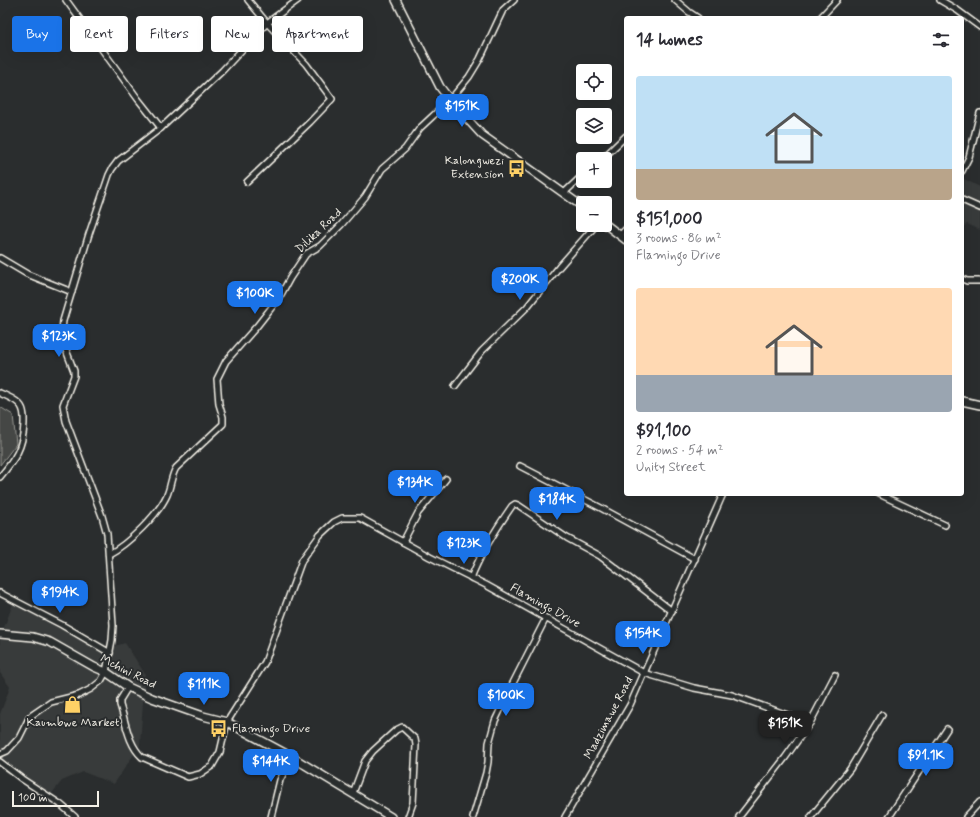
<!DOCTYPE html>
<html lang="en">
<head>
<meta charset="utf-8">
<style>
	:root { --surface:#fff; --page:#f7f7f7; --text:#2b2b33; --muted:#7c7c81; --accent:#1a73e8 }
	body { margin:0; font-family:Mynerve,sans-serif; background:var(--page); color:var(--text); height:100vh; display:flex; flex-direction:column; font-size:15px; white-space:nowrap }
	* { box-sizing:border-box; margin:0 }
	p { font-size:13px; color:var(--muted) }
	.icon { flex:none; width:22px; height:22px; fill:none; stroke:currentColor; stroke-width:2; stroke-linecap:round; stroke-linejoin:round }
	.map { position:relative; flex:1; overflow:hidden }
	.drawer { position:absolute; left:624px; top:16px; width:340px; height:480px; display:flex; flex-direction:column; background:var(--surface); border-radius:4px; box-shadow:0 4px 16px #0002 }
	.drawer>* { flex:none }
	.guide { position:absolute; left:12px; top:16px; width:380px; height:36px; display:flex; gap:8px }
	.tools { position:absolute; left:576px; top:64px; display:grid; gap:8px }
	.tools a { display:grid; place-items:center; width:36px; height:36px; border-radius:4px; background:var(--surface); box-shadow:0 4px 16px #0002; font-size:20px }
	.scale { position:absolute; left:12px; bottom:10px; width:87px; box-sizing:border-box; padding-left:4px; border:2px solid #f4f1e8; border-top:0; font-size:11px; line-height:14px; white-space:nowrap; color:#f4f1e8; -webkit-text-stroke:3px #2a2d2e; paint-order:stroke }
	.price { position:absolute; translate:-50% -34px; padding:0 9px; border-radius:8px; background:var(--accent); color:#fff; font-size:13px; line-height:26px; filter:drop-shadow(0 1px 2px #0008) }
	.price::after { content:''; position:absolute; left:50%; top:24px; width:12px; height:9px; margin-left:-6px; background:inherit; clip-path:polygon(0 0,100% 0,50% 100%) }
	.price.active { background:#222; color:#fff }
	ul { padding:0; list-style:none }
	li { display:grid; align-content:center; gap:8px; height:212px; padding:0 12px }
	li span { display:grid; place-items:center; height:124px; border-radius:4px; color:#555 }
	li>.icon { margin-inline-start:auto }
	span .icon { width:72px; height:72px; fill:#fffc; stroke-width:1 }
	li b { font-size:17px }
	h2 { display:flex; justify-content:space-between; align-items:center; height:48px; padding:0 12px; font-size:17px }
	.pill { padding:0 14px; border-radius:4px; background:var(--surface); box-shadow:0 4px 16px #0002; font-size:14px; line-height:36px }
	.pill.active { background:var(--accent); color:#fff }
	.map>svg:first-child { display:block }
	.built { fill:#373a3a }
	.green { fill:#444645; stroke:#9c9c96 }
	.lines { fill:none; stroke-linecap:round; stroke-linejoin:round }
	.street-casing { stroke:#f4f1e8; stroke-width:8 }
	.secondary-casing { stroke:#f4f1e8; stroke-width:10 }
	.street { stroke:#2a2d2e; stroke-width:5 }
	.secondary { stroke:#2a2d2e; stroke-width:7 }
	.labels { text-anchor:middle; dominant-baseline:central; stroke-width:4; stroke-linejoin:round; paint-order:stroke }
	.poi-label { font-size:12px; fill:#f4f1e8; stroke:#2a2d2e; text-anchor:end }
	.street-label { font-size:12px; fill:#f4f1e8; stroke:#2a2d2e }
</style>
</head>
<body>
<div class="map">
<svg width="980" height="817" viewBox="0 0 980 817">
	<rect width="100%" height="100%" fill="#2a2d2e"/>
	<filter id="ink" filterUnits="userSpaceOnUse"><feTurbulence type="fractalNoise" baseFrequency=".025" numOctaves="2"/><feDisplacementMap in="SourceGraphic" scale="8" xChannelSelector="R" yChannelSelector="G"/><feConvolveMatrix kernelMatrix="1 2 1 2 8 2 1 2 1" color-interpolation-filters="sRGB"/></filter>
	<g filter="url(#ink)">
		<g class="built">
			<polygon points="962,178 980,187 980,230 967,224 962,228"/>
			<polygon points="14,601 111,647 125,643 145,674 140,745 114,784 83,772 62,781 49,797 0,759 0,714 10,687 0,673 0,638"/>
		</g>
		<polygon class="green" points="0,407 13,415 16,444 0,465"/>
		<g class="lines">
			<defs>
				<g id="street">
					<polyline points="66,0 138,99 161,128"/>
					<polyline points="675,0 689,12 698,18"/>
					<polyline points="940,0 957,10 980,27"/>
					<polyline points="820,18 837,0"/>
					<polyline points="602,159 626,136"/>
					<polyline points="962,171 969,157 980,113"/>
					<polyline points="247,182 310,122 332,99 306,64 267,23 248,0"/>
					<polyline points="564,193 583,175"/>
					<polyline points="962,200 980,208"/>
					<polyline points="620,235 626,229"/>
					<polyline points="0,258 27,274 72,292"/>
					<polyline points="962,279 967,281 980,281"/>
					<polyline points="455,386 482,351 527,307 559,267 596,225"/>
					<path d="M 0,393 C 8,397 16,399 21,406 C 25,412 24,418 24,424 C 23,448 15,459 0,477"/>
					<polyline points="520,466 601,508 695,559"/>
					<polyline points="879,494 945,525"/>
					<polyline points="403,542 418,513 446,479"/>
					<path d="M 109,554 C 128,544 158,515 167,495 C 171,486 171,476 176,468 L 223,424 L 223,417 L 219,404 L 217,379 L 226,361 L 257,326 L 279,298 L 290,278 L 306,254 L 320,246 L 341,225 L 365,197 L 382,169 L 405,149 L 420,128 L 450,100 L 469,77 L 480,59 L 503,10 L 514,0"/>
					<path d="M 471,578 C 481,552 496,529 512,506 L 515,504 L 518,505 L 567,538 L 600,556 L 672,611"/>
					<polyline points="0,593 62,625 110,653"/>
					<path d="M 128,687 L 120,700 L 120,705 C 126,723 128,744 142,757 L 188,777 L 200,774 L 212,766 L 220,752 L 227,722 L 265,662 L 302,560 L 320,535 L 334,522 L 342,518 L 360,518 L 430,557 L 486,585 L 644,673 L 694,688 L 732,695 L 810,723"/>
					<polyline points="0,754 7,751 19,738 29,718 32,715 51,702 79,695 91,689 101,681 106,672 112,640 113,625 107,534 102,516 66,421 63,405 74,376 74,371 63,342 62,330 63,321 89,234 109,175 112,169 118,161 161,128 222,71 267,23 298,0"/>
					<polyline points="0,762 22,779 60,804 75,817"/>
					<polyline points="353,793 365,761 373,751 396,730 402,727 415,739 416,745 413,803 408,817"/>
					<polyline points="271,817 280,780 292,757"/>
					<polyline points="473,817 486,773 488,762 489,743 495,721 512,685 546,618"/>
					<polyline points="565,817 630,705 723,494"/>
					<polyline points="739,817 785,758 810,723 835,675"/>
					<polyline points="811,817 850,769 882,715"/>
					<polyline points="889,817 947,729"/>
					<polyline points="966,817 980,802"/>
				</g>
				<g id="secondary">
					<polyline points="396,0 440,87 450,100 482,135 583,207"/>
					<polyline points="605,224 626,240"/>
					<polyline points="962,401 980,405"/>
					<polyline points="0,634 33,637 50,642 94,667 106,672 128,687 152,698 203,716 227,722 292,757 391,817"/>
				</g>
			</defs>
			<use href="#street" class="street-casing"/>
			<use href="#secondary" class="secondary-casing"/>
			<use href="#street" class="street"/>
			<use href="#secondary" class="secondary"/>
		</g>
	</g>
	<defs>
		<symbol id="bus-bare" viewBox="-9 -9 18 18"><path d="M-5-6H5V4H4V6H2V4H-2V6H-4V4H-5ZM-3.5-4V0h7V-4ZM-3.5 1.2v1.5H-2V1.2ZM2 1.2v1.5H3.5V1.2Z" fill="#ffd166" stroke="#2a2d2e" stroke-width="2.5" paint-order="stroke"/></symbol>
		<symbol id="shop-bare" viewBox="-9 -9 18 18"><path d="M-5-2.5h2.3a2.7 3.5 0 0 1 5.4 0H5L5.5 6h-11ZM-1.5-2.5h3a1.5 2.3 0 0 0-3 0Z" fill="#ffd166" stroke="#2a2d2e" stroke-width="2.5" paint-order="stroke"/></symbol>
	</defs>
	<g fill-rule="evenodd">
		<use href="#bus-bare" x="504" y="156" width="25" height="25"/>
		<use href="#shop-bare" x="60" y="692" width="25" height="25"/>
		<use href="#bus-bare" x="206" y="716" width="25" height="25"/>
	</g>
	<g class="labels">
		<g class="poi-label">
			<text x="504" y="161">Kalongwezi<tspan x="504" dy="14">Extension</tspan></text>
			<text x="73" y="723" text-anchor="middle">Kaumbwe Market</text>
			<text x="232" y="729" text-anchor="start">Flamingo Drive</text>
		</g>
		<g class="street-label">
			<text transform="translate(319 231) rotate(-44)">Dilika Road</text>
			<text transform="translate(545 606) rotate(29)">Flamingo Drive</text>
			<text transform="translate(128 672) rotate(27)">Mchini Road</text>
			<text transform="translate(609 718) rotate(-62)">Madzimawe Road</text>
		</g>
	</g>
</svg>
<div class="tools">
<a><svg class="icon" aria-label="locate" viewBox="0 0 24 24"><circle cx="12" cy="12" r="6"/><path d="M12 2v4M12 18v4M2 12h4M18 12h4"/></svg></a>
<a><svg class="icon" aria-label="layers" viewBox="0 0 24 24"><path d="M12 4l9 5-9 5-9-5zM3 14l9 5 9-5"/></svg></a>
<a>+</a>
<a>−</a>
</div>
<div class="scale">100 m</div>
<b class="price" style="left:462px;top:128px">$151K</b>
<b class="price" style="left:520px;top:301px">$200K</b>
<b class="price" style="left:255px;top:315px">$100K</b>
<b class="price" style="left:59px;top:358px">$123K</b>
<b class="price" style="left:415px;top:504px">$134K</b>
<b class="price" style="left:557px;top:521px">$184K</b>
<b class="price" style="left:464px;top:565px">$123K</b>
<b class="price" style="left:60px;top:614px">$194K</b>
<b class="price" style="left:643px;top:655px">$154K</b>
<b class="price" style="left:204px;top:706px">$111K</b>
<b class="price" style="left:506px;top:717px">$100K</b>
<b class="price active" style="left:785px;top:745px">$151K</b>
<b class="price" style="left:926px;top:777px">$91.1K</b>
<b class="price" style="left:271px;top:783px">$144K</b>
<div class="guide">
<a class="pill active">Buy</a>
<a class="pill">Rent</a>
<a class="pill">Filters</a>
<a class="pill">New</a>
<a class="pill">Apartment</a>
</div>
<section class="drawer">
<h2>14 homes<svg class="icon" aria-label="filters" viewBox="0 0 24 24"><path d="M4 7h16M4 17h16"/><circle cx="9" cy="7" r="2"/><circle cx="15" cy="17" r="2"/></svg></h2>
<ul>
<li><span style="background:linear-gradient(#bfe0f5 75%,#b9a48a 0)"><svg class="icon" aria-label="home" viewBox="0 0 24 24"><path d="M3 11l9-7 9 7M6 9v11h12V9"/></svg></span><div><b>$151,000</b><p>3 rooms · 86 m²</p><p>Flamingo Drive</p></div></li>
<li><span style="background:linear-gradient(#ffd9b3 70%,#9aa5b1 0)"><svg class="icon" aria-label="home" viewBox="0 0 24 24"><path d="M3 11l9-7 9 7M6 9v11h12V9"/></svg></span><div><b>$91,100</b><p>2 rooms · 54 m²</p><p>Unity Street</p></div></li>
</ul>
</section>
</div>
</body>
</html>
